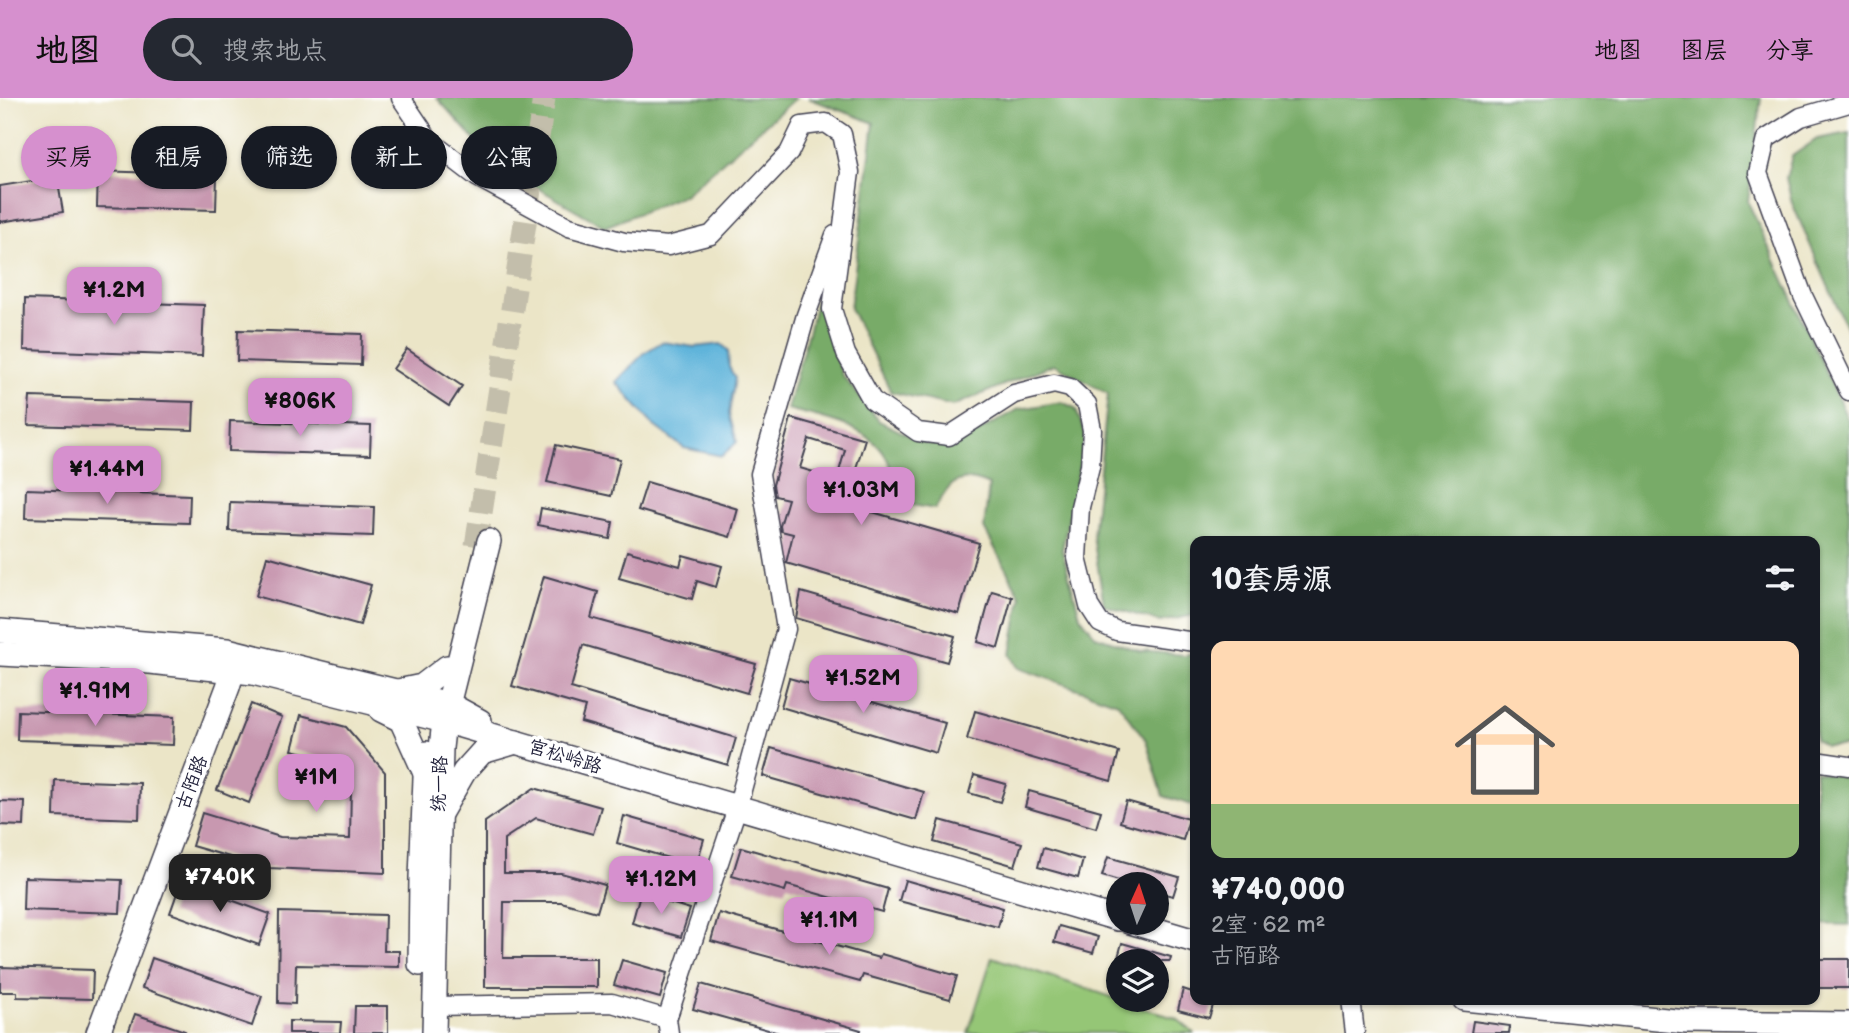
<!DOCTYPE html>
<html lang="zh">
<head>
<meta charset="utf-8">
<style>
	:root { --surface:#171b24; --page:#242831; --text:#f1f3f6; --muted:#9ea1a6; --accent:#d690ce }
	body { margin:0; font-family:"Balsamiq Sans","LXGW WenKai TC",sans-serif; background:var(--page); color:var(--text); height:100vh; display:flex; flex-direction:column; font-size:26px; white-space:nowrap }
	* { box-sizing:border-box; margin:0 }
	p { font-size:23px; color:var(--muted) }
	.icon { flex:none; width:38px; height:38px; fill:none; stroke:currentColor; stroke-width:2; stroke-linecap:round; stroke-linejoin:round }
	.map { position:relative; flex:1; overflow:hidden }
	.details { position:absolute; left:1190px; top:438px; width:630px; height:469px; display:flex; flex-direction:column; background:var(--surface); border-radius:14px; box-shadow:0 2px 5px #0004 }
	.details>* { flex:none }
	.guide { position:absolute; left:21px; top:28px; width:665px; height:63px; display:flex; gap:14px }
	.needle { width:46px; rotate:3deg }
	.buttons { position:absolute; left:1106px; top:774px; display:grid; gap:14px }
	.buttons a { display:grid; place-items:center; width:63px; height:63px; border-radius:50%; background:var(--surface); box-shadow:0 2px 5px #0004; font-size:35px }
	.price { position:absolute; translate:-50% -60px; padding:0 16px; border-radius:14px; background:var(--accent); color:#111; font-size:23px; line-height:46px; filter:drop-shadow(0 2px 4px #0008) }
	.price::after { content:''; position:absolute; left:50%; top:42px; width:21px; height:16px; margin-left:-10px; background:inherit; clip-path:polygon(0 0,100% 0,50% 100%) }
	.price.active { background:#222; color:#fff }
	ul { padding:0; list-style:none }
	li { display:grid; align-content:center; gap:14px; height:371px; padding:0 21px }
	li span { display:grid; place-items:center; height:217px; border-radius:14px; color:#555 }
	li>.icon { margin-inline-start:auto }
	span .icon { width:126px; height:126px; fill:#fffc; stroke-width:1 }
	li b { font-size:30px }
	h2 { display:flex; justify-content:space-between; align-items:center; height:84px; padding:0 21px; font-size:30px }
	.pill { padding:0 24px; border-radius:32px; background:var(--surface); box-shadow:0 2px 5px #0004; font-size:24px; line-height:63px }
	.pill.active { background:var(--accent); color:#111 }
	header { display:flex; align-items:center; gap:42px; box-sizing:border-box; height:98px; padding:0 35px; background:var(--accent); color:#111 }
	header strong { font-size:33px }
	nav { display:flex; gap:38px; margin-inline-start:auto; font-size:24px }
	.search { width:490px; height:63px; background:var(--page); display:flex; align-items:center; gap:18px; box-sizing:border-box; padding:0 24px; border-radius:38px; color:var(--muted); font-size:26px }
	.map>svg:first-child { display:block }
	.green { fill:#95c676; stroke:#5c7458; stroke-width:2 }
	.forest { fill:#78ab67; stroke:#4d6651; stroke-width:2 }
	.water { fill:#5eb4da; stroke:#406b8a; stroke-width:2 }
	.building { fill:#c898b0; fill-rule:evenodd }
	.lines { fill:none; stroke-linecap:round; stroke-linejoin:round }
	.secondary-tunnel { stroke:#c3beab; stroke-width:23; stroke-dasharray:23 11; stroke-linecap:butt }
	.street-casing { stroke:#403f50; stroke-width:21 }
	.secondary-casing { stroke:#403f50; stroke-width:26 }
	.street { stroke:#fff; stroke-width:18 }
	.secondary { stroke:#fff; stroke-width:23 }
	.labels { text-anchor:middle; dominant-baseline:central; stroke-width:7; stroke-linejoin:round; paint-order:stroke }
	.street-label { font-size:19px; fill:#22223b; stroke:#fff }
</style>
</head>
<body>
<header>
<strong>地图</strong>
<div class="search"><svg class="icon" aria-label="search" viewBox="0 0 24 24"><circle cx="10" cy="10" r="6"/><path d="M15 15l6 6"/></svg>搜索地点</div>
<nav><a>地图</a><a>图层</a><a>分享</a></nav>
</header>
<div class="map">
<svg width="1849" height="935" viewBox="0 0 1849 935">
	<rect width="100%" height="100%" fill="#fff"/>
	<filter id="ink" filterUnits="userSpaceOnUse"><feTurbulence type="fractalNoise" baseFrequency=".0143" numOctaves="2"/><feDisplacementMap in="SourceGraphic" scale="14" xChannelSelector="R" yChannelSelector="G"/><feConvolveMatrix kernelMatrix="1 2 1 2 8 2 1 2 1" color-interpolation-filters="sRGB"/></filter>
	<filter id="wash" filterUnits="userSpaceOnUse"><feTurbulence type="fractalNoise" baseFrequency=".00686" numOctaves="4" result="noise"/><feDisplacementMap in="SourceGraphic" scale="28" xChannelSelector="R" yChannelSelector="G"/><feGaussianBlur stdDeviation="1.57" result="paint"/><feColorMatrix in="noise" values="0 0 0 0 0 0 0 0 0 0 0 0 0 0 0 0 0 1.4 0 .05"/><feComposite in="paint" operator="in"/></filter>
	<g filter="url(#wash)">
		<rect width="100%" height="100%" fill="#ebe5c7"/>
		<polygon class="green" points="992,859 1177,921 1194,935 968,935"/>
		<g class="forest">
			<polygon points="437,0 796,0 684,97 605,129 496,66"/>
			<polygon points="808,0 1761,0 1748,104 1849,324 1849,648 1825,648 1815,642 1815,443 1195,443 1195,517 1160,524 1104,507 1093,438 1108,296 1054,266 953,308 891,294 850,210 874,25"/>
			<polygon points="1849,35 1849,236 1792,105 1786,80 1792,58 1817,41"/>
			<path d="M 824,176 L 822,218 L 842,277 L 879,323 L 926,346 L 967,340 L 1019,311 L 1062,304 L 1075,310 L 1086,337 L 1062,452 L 1080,518 L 1096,538 L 1140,553 L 1185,557 L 1195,554 L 1195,712 L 1192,707 L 1163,698 L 1146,642 L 1118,605 L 1018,570 L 1011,556 L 1021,499 L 984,430 L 989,387 C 958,373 950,385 935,411 L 906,406 L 894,398 C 893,389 894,379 891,371 C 879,328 824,321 787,311 Z"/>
			<polygon points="1815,673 1849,680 1849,827 1815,826"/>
		</g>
		<polygon class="water" points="662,244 695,249 721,246 728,252 729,269 735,280 729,316 737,344 722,358 684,350 653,327 616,284 644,255"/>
		<g id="blocks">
			<g class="building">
				<polygon points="98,73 217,77 216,112 97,109"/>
				<polygon points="57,79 63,114 0,124 0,88"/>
				<polygon points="25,201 204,207 202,258 24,252"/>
				<polygon points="238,232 362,236 361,267 237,263"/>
				<polygon points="407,251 462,288 449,308 393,271"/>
				<polygon points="30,299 194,304 193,332 28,327"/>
				<path d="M 791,320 L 865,341 L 845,406 L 979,445 L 959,516 L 786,465 L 793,436 L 781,433 L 780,428 L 788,401 L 775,398 L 773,387 ZM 809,341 L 845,352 L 837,381 L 800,370 Z"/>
				<polygon points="230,323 371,328 370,357 229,353"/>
				<polygon points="556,347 620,361 611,398 547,384"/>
				<polygon points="647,384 738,411 730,439 638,412"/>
				<polygon points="26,391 190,397 189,425 25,420"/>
				<polygon points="230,404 374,409 373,438 229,433"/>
				<polygon points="541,410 613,424 610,441 538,427"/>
				<polygon points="627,453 680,468 683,457 722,468 716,489 697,483 692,501 619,480"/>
				<polygon points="267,458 371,487 360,527 256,498"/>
				<polygon points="544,478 598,494 591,520 756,566 747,595 583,547 571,590 736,640 728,667 581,624 585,609 512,588"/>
				<polygon points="992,493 1012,499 998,550 978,544"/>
				<polygon points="801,494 955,538 947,564 796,520"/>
				<polygon points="789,580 945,625 936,655 781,609"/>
				<polygon points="251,606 282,619 249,705 217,692"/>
				<polygon points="18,613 174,619 173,647 17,642"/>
				<polygon points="975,613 1119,654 1111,683 967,641"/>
				<polygon points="301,617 346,629 385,674 385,775 268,770 192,748 202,715 280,739 350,741 351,688 327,661 292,652"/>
				<polygon points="771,650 924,694 916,722 763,678"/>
				<polygon points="974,677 1006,686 1000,704 969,695"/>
				<polygon points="55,682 140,685 139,721 54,718"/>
				<polygon points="534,690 601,709 593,736 536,720 504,741 504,775 561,775 605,787 597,814 561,804 504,804 503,860 597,860 597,889 485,889 485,724"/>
				<polygon points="1029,693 1101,713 1096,730 1025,709"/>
				<polygon points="0,703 25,704 24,728 0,727"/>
				<polygon points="1126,703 1189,721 1183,742 1120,724"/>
				<polygon points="624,718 704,741 696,768 617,745"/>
				<polygon points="940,722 1022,745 1015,768 934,744"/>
				<polygon points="741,749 888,791 882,814 787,787 785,793 732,778"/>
				<polygon points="1043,750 1083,762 1078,780 1038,769"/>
				<polygon points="1108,759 1179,779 1173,798 1157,794 1157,786 1129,786 1102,778"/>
				<polygon points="24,779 122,782 120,815 23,812"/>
				<polygon points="905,782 1003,810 998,829 899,803"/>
				<polygon points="181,784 270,816 259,847 170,815"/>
				<polygon points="640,796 690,811 681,839 632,825"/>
				<polygon points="279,814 385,817 384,853 399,853 399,869 296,867 295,906 278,905"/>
				<polygon points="719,815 879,860 881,856 957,878 950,901 863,877 860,884 711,843"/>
				<polygon points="1059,828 1098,839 1093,855 1054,844"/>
				<polygon points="1122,845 1171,859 1170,863 1117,863"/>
				<polygon points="152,860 262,898 252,928 142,890"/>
				<rect x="1815" y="861" width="34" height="29"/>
				<polygon points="622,862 667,875 660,900 614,887"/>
				<polygon points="0,869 93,872 92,901 17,899 17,894 0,894"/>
				<polygon points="701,886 861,932 860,935 779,935 693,911"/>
				<polygon points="1183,891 1195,895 1195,901 1215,901 1209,920 1178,912"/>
				<polygon points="355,908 388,908 388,935 354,935"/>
				<polygon points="135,916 185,933 184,935 128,935"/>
				<polygon points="289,923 341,924 340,935 289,935"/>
				<polygon points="1473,923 1510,928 1509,935 1471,935"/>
			</g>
		</g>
	</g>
	<g filter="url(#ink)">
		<use href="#blocks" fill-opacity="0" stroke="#403f50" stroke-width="2"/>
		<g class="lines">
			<polyline class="secondary-tunnel" points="476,448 544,0"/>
			<defs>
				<g id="street">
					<polyline points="401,0 430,43 477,79 569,129 624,144 668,148 711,137 789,55 802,28 826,25 842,36 850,74 832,211 846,256 872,302 918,334 949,338 1014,296 1054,286 1070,290 1087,306 1092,332 1090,368 1080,409 1077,460 1089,508 1100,525 1117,533 1195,544"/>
					<polyline points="1849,5 1801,19 1766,41 1758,75 1803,198 1849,293"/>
					<polyline points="1815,663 1849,668"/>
					<polyline points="1351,901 1355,935"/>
					<polyline points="434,908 612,905 667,921"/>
					<polyline points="669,935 667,921 737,710 786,531 760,376 806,217 835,137"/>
				</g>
				<g id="secondary">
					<polyline points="0,533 227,552 449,606 480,623"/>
					<polyline points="0,556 140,563 253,575 444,623 1118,821"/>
					<polyline points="398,593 422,588 447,569"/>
					<polyline points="381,612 401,622 424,673"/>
					<polyline points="441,714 464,674 482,654 516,644"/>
					<polyline points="1130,824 1195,843"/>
					<polyline points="420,866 421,780 426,655"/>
					<polyline points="1464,901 1686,924 1849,926"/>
					<polyline points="98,935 228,589 233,572 229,560"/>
					<polyline points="434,935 441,650 444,623 489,443"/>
				</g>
			</defs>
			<use href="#street" class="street-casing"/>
			<use href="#secondary" class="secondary-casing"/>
			<use href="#street" class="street"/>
			<use href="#secondary" class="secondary"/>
		</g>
	</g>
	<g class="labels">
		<g class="street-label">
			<text transform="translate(565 659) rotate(17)">宫松岭路</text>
			<text transform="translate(192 685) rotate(-69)">古陌路</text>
			<text transform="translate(440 686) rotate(-88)">统一路</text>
		</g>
	</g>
</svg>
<div class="buttons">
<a><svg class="needle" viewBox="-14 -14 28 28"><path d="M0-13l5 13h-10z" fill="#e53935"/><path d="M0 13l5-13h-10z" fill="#9ea1a6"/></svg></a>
<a><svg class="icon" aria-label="layers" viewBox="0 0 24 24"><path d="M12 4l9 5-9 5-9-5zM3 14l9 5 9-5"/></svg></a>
</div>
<b class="price" style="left:114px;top:229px">¥1.2M</b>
<b class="price" style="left:300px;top:340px">¥806K</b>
<b class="price" style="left:107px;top:408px">¥1.44M</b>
<b class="price" style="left:861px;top:429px">¥1.03M</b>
<b class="price" style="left:863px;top:617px">¥1.52M</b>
<b class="price" style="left:95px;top:630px">¥1.91M</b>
<b class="price" style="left:316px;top:716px">¥1M</b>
<b class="price active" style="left:220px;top:816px">¥740K</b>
<b class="price" style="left:661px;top:818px">¥1.12M</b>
<b class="price" style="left:829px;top:859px">¥1.1M</b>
<div class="guide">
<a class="pill active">买房</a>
<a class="pill">租房</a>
<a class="pill">筛选</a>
<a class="pill">新上</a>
<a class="pill">公寓</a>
</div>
<section class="details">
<h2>10套房源<svg class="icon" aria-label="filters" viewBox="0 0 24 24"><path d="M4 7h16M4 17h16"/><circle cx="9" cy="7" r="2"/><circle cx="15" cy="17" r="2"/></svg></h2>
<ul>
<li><span style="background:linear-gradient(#ffd9b3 75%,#8fb573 0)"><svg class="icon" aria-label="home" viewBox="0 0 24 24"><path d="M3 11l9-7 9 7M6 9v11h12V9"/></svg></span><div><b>¥740,000</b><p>2室 · 62 m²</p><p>古陌路</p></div></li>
</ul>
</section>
</div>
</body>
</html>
